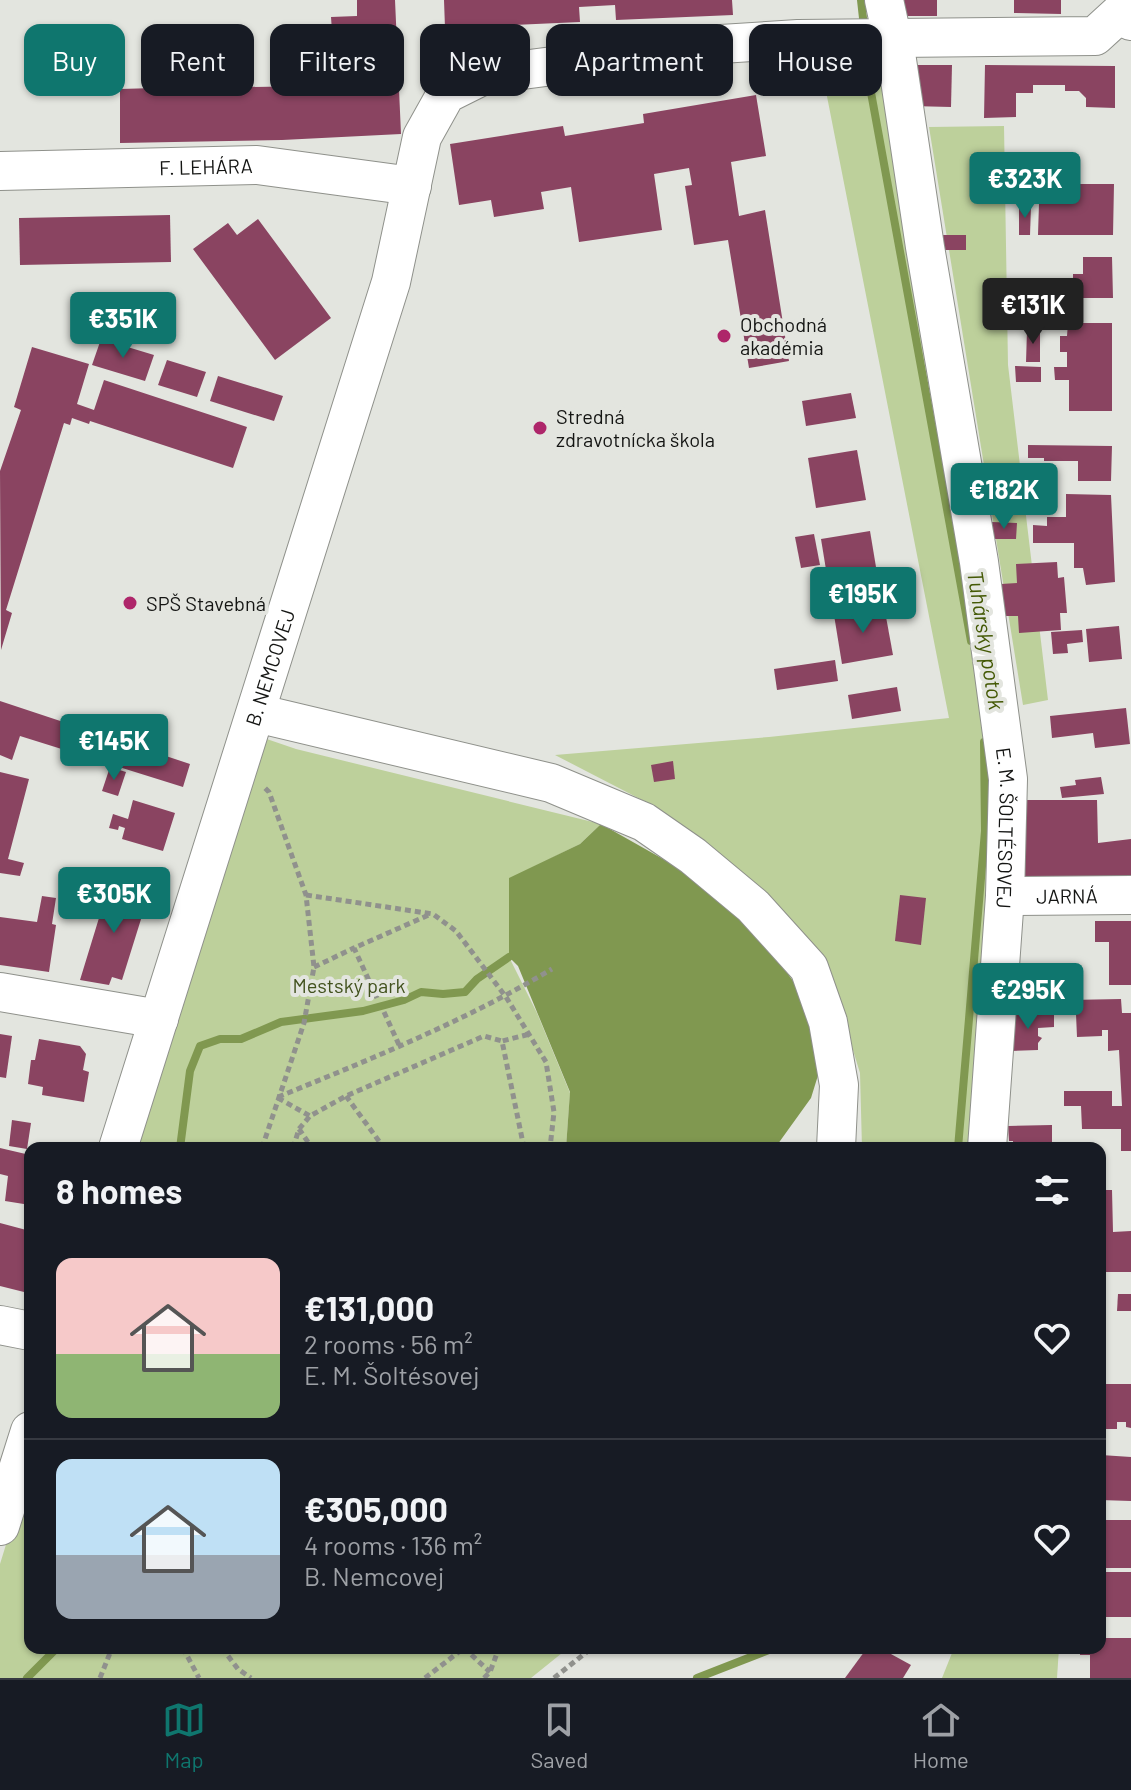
<!DOCTYPE html>
<html lang="en">
<head>
<meta charset="utf-8">
<style>
	:root { --surface:#171b24; --page:#242831; --text:#f1f3f6; --muted:#9ea1a6; --line:#363941; --accent:#0f766e }
	body { margin:0; font-family:Barlow,sans-serif; background:var(--page); color:var(--text); height:100vh; display:flex; flex-direction:column; font-size:30px; white-space:nowrap }
	* { box-sizing:border-box; margin:0 }
	p { font-size:26px; color:var(--muted) }
	.icon { flex:none; width:44px; height:44px; fill:none; stroke:currentColor; stroke-width:2; stroke-linecap:round; stroke-linejoin:round }
	.map { position:relative; flex:1; overflow:hidden }
	.side { position:absolute; left:24px; top:1142px; width:1082px; height:512px; display:flex; flex-direction:column; background:var(--surface); border-radius:16px; box-shadow:0 2px 6px #0004 }
	.side>* { flex:none }
	.banner { position:absolute; left:24px; top:24px; width:1084px; height:72px; display:flex; gap:16px }
	.price { position:absolute; translate:-50% -68px; padding:0 18px; border-radius:8px; background:var(--accent); color:#fff; font-size:26px; line-height:52px; filter:drop-shadow(0 2px 4px #0008) }
	.price::after { content:''; position:absolute; left:50%; top:48px; width:24px; height:18px; margin-left:-12px; background:inherit; clip-path:polygon(0 0,100% 0,50% 100%) }
	.price.current { background:#222; color:#fff }
	ul { padding:0; list-style:none }
	li { display:flex; align-items:center; gap:24px; height:200px; padding:0 32px }
	li+li { border-top:2px solid var(--line) }
	li span { display:grid; place-items:center; flex:none; width:224px; height:160px; border-radius:16px; color:#555 }
	li>.icon { margin-inline-start:auto }
	span .icon { width:96px; height:96px; fill:#fffc; stroke-width:1 }
	li b { font-size:34px }
	h2 { display:flex; justify-content:space-between; align-items:center; height:96px; padding:0 32px; font-size:34px }
	.pill { padding:0 28px; border-radius:16px; background:var(--surface); box-shadow:0 2px 6px #0004; font-size:28px; line-height:72px }
	.pill.current { background:var(--accent); color:#fff }
	.tab-bar { display:flex; justify-content:space-around; align-items:center; height:112px; border-top:2px solid var(--line); background:var(--surface); font-size:22px; color:var(--muted) }
	.tab-bar a { display:grid; justify-items:center; gap:4px }
	.tab-bar .current { color:var(--accent) }
	.map>svg:first-child { display:block }
	.green { fill:#bdd09b }
	.water { fill:#809850 }
	.lines { fill:none; stroke-linecap:round; stroke-linejoin:round }
	.stream { stroke:#809850; stroke-width:8 }
	.building { fill:#8a4461 }
	.minor-casing { stroke:#8f918b; stroke-width:40 }
	.path { stroke:#90918d; stroke-width:5; stroke-dasharray:6 4; stroke-linecap:butt }
	.minor { stroke:#fff; stroke-width:38 }
	.poi-dot { fill:#ae266a; stroke:#e3e5df; stroke-width:3 }
	.labels { text-anchor:middle; dominant-baseline:central; stroke-width:8; stroke-linejoin:round; paint-order:stroke }
	.street-label { font-size:20px; fill:#141513; stroke:#e3e5df }
	.poi-label { font-size:20px; fill:#141513; stroke:#e3e5df; text-anchor:start }
	.park-label { font-size:20px; fill:#41511d; stroke:#e3e5df }
	.water-label { font-size:22px; font-style:italic; fill:#445905; stroke:#e3e5df }
</style>
</head>
<body>
<div class="map">
<svg width="1131" height="1678" viewBox="0 0 1131 1678">
	<rect width="100%" height="100%" fill="#e3e5df"/>
	<g class="green">
		<polygon points="892,64 1007,767 980,1148 862,1148 860,1073 825,959 735,868 644,801 555,755 769,737 949,718 822,71"/>
		<polygon points="1004,126 1008,365 1048,700 1023,705 929,127"/>
		<polygon points="255,735 296,749 601,824 580,844 509,879 509,957 537,1013 570,1093 566,1148 128,1148"/>
		<polygon points="30,1467 30,1648 580,1648 567,1649 531,1678 0,1678 0,1564"/>
		<polygon points="954,1648 1059,1648 1057,1678 942,1678"/>
	</g>
	<polygon class="water" points="601,824 686,872 763,940 807,1000 824,1056 811,1098 775,1148 566,1148 570,1092 518,966 509,957 509,878 580,844"/>
	<g class="lines">
		<g class="stream">
			<polyline points="861,0 864,27"/>
			<polyline points="866,48 868,76 971,641"/>
			<polyline points="180,1148 190,1071 200,1046 220,1039 241,1039 281,1022 363,1011 404,1000 421,992 443,994 465,992 477,979 509,957"/>
			<polyline points="958,1148 985,831 984,742"/>
			<polyline points="27,1678 57,1648"/>
			<polyline points="697,1678 774,1648"/>
		</g>
	</g>
	<g class="building">
		<polygon points="357,0 395,0 401,134 282,140 120,143 120,89 155,88 156,85 222,84 222,79 246,79 246,87 312,86 312,96 362,93 360,59 334,60 331,17 357,16"/>
		<polygon points="444,0 732,0 733,15 616,20 615,5 579,7 580,22 445,28"/>
		<polygon points="889,0 937,0 937,16 891,16"/>
		<polygon points="1014,0 1061,0 1061,14 1014,13"/>
		<polygon points="912,65 952,65 951,107 911,106"/>
		<polygon points="985,65 1115,66 1115,108 1086,107 1086,98 1079,91 1065,91 1065,85 1033,85 1033,93 1016,93 1016,117 984,118"/>
		<polygon points="756,95 766,156 731,162 739,216 765,210 789,361 749,368 728,240 694,245 685,186 692,185 689,168 654,174 662,230 579,242 571,187 541,192 544,209 494,217 491,200 459,205 450,144 563,126 565,136 644,123 643,114"/>
		<polygon points="1069,184 1114,184 1113,235 1038,235 1039,203 1068,204"/>
		<polygon points="1019,206 1031,206 1030,235 1019,235"/>
		<polygon points="170,215 171,262 20,265 19,218"/>
		<polygon points="258,219 331,318 275,360 193,249 228,223 237,235"/>
		<polygon points="941,235 966,235 966,250 942,250"/>
		<polygon points="1083,257 1112,257 1113,298 1063,298 1063,284 1073,284 1073,274 1083,274"/>
		<rect x="1013" y="307" width="25" height="15"/>
		<polygon points="1068,323 1112,323 1112,411 1069,411 1069,380 1055,380 1054,367 1067,367 1067,352 1060,352 1060,336 1067,336"/>
		<polygon points="1027,330 1040,330 1040,362 1026,362"/>
		<polygon points="101,339 154,355 145,381 92,365"/>
		<polygon points="32,347 89,364 77,404 94,410 104,380 247,427 233,468 90,421 89,424 72,418 70,425 64,423 6,610 12,613 1,650 0,471 21,410 14,407"/>
		<polygon points="167,360 206,372 197,397 158,385"/>
		<polygon points="1015,366 1041,367 1041,382 1016,382"/>
		<polygon points="218,376 283,396 274,421 210,401"/>
		<polygon points="851,393 856,418 806,426 802,401"/>
		<polygon points="1028,445 1112,446 1111,481 1078,481 1078,461 1044,461 1044,458 1028,458"/>
		<polygon points="857,450 866,500 816,508 808,458"/>
		<polygon points="1066,494 1111,495 1115,582 1086,585 1083,568 1074,568 1074,543 1033,543 1033,525 1047,526 1047,517 1066,517"/>
		<polygon points="992,522 1017,523 1016,539 993,539"/>
		<polygon points="870,531 878,579 829,588 821,539"/>
		<polygon points="814,534 820,565 801,568 795,537"/>
		<polygon points="1057,562 1058,578 1064,577 1067,613 1060,613 1061,630 1019,633 1018,616 1003,616 1001,584 1017,583 1016,564"/>
		<polygon points="884,606 893,655 842,664 834,615"/>
		<polygon points="1119,626 1122,659 1089,662 1086,629"/>
		<polygon points="1082,630 1083,642 1067,644 1068,653 1053,654 1051,632"/>
		<polygon points="835,660 838,681 777,690 774,669"/>
		<polygon points="897,687 901,711 852,719 848,695"/>
		<polygon points="0,701 190,764 183,787 20,736 12,760 0,755"/>
		<polygon points="1126,708 1130,744 1095,748 1093,733 1052,738 1050,716"/>
		<polygon points="673,761 675,779 654,782 651,765"/>
		<polygon points="110,767 126,772 118,796 102,791"/>
		<polygon points="0,772 29,779 8,859 24,863 20,876 0,873"/>
		<polygon points="1101,777 1104,794 1062,798 1060,787 1076,785 1075,780"/>
		<polygon points="133,800 175,813 163,851 122,839 125,828 119,826 118,830 109,828 113,814 128,819"/>
		<polygon points="1018,800 1097,800 1098,843 1131,839 1131,879 1022,879"/>
		<polygon points="110,882 138,890 136,897 147,900 122,980 112,977 109,985 80,980"/>
		<polygon points="900,895 926,898 921,945 895,941"/>
		<polygon points="42,896 56,898 52,924 56,925 49,972 0,965 0,917 37,922"/>
		<polygon points="1095,921 1131,921 1131,985 1109,985 1109,942 1095,942"/>
		<polygon points="1121,999 1122,1013 1131,1013 1131,1151 1121,1151 1121,1129 1082,1129 1081,1106 1064,1106 1064,1091 1112,1091 1112,1106 1122,1106 1119,1050 1108,1051 1108,1030 1102,1030 1102,1036 1077,1037 1076,1014 1069,1014 1069,1000"/>
		<polygon points="1054,1014 1054,1027 1038,1028 1038,1036 1042,1038 1038,1043 1038,1050 1009,1051 1012,1015"/>
		<polygon points="0,1034 12,1036 6,1078 0,1077"/>
		<polygon points="39,1039 80,1046 86,1054 83,1070 89,1072 84,1102 42,1095 43,1087 28,1084 31,1060 35,1060"/>
		<polygon points="12,1120 31,1123 27,1149 9,1146"/>
		<polygon points="1052,1125 1052,1148 1013,1148 1013,1141 1009,1141 1008,1126"/>
		<polygon points="0,1148 30,1155 30,1205 5,1201 8,1176 0,1174"/>
		<polygon points="1100,1190 1112,1190 1113,1232 1131,1231 1131,1272 1100,1272"/>
		<polygon points="0,1223 30,1231 30,1275 24,1292 0,1286"/>
		<polygon points="1118,1294 1131,1294 1131,1311 1117,1311"/>
		<polygon points="1100,1384 1131,1384 1131,1428 1126,1427 1126,1422 1117,1422 1117,1429 1102,1429 1103,1402 1100,1402"/>
		<polygon points="1101,1455 1131,1457 1131,1501 1100,1500"/>
		<polygon points="1105,1520 1131,1520 1131,1568 1104,1568 1104,1549 1100,1549 1100,1537 1105,1537"/>
		<polygon points="1100,1572 1131,1572 1131,1617 1101,1617"/>
		<polygon points="1100,1638 1131,1638 1131,1678 1090,1678 1090,1655 1080,1655 1080,1648 1100,1648"/>
		<polygon points="867,1648 880,1648 911,1665 903,1678 845,1678"/>
	</g>
	<g class="lines">
		<defs>
			<g id="minor">
				<path id="s1" d="M 884,0 L 897,60 L 925,247 L 979,562 L 1008,779 L 1005,896 L 987,1148"/>
				<path id="s2" d="M 0,171 L 257,165 L 412,186"/>
				<polyline points="256,713 551,783 644,822 693,856 753,906 809,968 828,1022 839,1085 836,1148"/>
				<path id="s3" d="M 1005,896 L 1131,895"/>
				<polyline points="0,992 159,1019"/>
				<path id="s4" d="M 118,1148 L 391,282 L 422,137 L 446,94 L 484,75 L 721,44 L 798,39 L 1095,36 L 1119,14 L 1131,21"/>
				<polyline points="0,1325 30,1331"/>
				<polyline points="0,1526 30,1431"/>
			</g>
		</defs>
		<use href="#minor" class="minor-casing"/>
		<g class="path">
			<polyline points="306,895 433,914 456,931 506,997 546,1062 554,1112 550,1148"/>
			<polyline points="314,967 354,948"/>
			<polyline points="377,998 354,948 431,914"/>
			<polyline points="384,1012 400,1047"/>
			<polyline points="346,1096 384,1148"/>
			<path d="M 278,1097 C 371,1059 465,1021 552,969"/>
			<polyline points="278,1098 310,1116"/>
			<polyline points="299,1129 312,1148"/>
			<polyline points="262,1148 304,1023 314,967 306,895 269,792 265,788"/>
			<polyline points="293,1148 299,1129 310,1116 346,1096 484,1036 502,1041"/>
			<polyline points="368,1148 381,1144"/>
			<polyline points="524,1148 502,1041 530,1034"/>
			<polyline points="183,1648 199,1678"/>
			<polyline points="222,1648 238,1669 251,1678"/>
			<polyline points="464,1648 490,1672"/>
			<polyline points="100,1678 112,1648"/>
			<polyline points="425,1678 464,1648"/>
			<polyline points="484,1678 490,1672 499,1648"/>
			<polyline points="554,1678 588,1651 597,1648"/>
		</g>
		<use href="#minor" class="minor"/>
	</g>
	<g class="poi-dot">
		<circle cx="724" cy="336" r="8"/>
		<circle cx="540" cy="428" r="8"/>
		<circle cx="130" cy="603" r="8"/>
	</g>
	<g class="labels">
		<g class="street-label">
			<text stroke="none"><textPath href="#s2" startOffset="206">F. LEHÁRA</textPath></text>
			<text stroke="none"><textPath href="#s4" startOffset="504">B. NEMCOVEJ</textPath></text>
			<text stroke="none"><textPath href="#s1" startOffset="838">E. M. ŠOLTÉSOVEJ</textPath></text>
			<text stroke="none"><textPath href="#s3" startOffset="62">JARNÁ</textPath></text>
		</g>
		<g class="poi-label">
			<text x="740" y="324">Obchodná<tspan x="740" dy="23">akadémia</tspan></text>
			<text x="556" y="416">Stredná<tspan x="556" dy="23">zdravotnícka škola</tspan></text>
			<text x="146" y="603">SPŠ Stavebná</text>
		</g>
		<g class="park-label">
			<text x="349" y="985">Mestský park</text>
		</g>
		<g class="water-label">
			<text transform="translate(987 640) rotate(81)">Tuhársky potok</text>
		</g>
	</g>
</svg>
<b class="price" style="left:1025px;top:220px">€323K</b>
<b class="price current" style="left:1033px;top:346px">€131K</b>
<b class="price" style="left:123px;top:360px">€351K</b>
<b class="price" style="left:1004px;top:531px">€182K</b>
<b class="price" style="left:863px;top:635px">€195K</b>
<b class="price" style="left:114px;top:782px">€145K</b>
<b class="price" style="left:114px;top:935px">€305K</b>
<b class="price" style="left:1028px;top:1031px">€295K</b>
<div class="banner">
<a class="pill current">Buy</a>
<a class="pill">Rent</a>
<a class="pill">Filters</a>
<a class="pill">New</a>
<a class="pill">Apartment</a>
<a class="pill">House</a>
</div>
<section class="side">
<h2>8 homes<svg class="icon" aria-label="filters" viewBox="0 0 24 24"><path d="M4 7h16M4 17h16"/><circle cx="9" cy="7" r="2"/><circle cx="15" cy="17" r="2"/></svg></h2>
<ul>
<li><span style="background:linear-gradient(#f6c9c9 60%,#8fb573 0)"><svg class="icon" aria-label="home" viewBox="0 0 24 24"><path d="M3 11l9-7 9 7M6 9v11h12V9"/></svg></span><div><b>€131,000</b><p>2 rooms · 56 m²</p><p>E. M. Šoltésovej</p></div><svg class="icon" aria-label="heart" viewBox="0 0 24 24"><path d="M12 20l-8-8c-3-5 5-10 8-4 3-6 11-1 8 4z"/></svg></li>
<li><span style="background:linear-gradient(#bfe0f5 60%,#9aa5b1 0)"><svg class="icon" aria-label="home" viewBox="0 0 24 24"><path d="M3 11l9-7 9 7M6 9v11h12V9"/></svg></span><div><b>€305,000</b><p>4 rooms · 136 m²</p><p>B. Nemcovej</p></div><svg class="icon" aria-label="heart" viewBox="0 0 24 24"><path d="M12 20l-8-8c-3-5 5-10 8-4 3-6 11-1 8 4z"/></svg></li>
</ul>
</section>
</div>
<nav class="tab-bar">
<a class="current"><svg class="icon" aria-label="map" viewBox="0 0 24 24"><path d="M3 6l6-2 6 2 6-2v14l-6 2-6-2-6 2zM9 4v14M15 6v14"/></svg>Map</a>
<a><svg class="icon" aria-label="saved" viewBox="0 0 24 24"><path d="M7 4h10v16l-5-4-5 4z"/></svg>Saved</a>
<a><svg class="icon" aria-label="home" viewBox="0 0 24 24"><path d="M3 11l9-7 9 7M6 9v11h12V9"/></svg>Home</a>
</nav>
</body>
</html>
